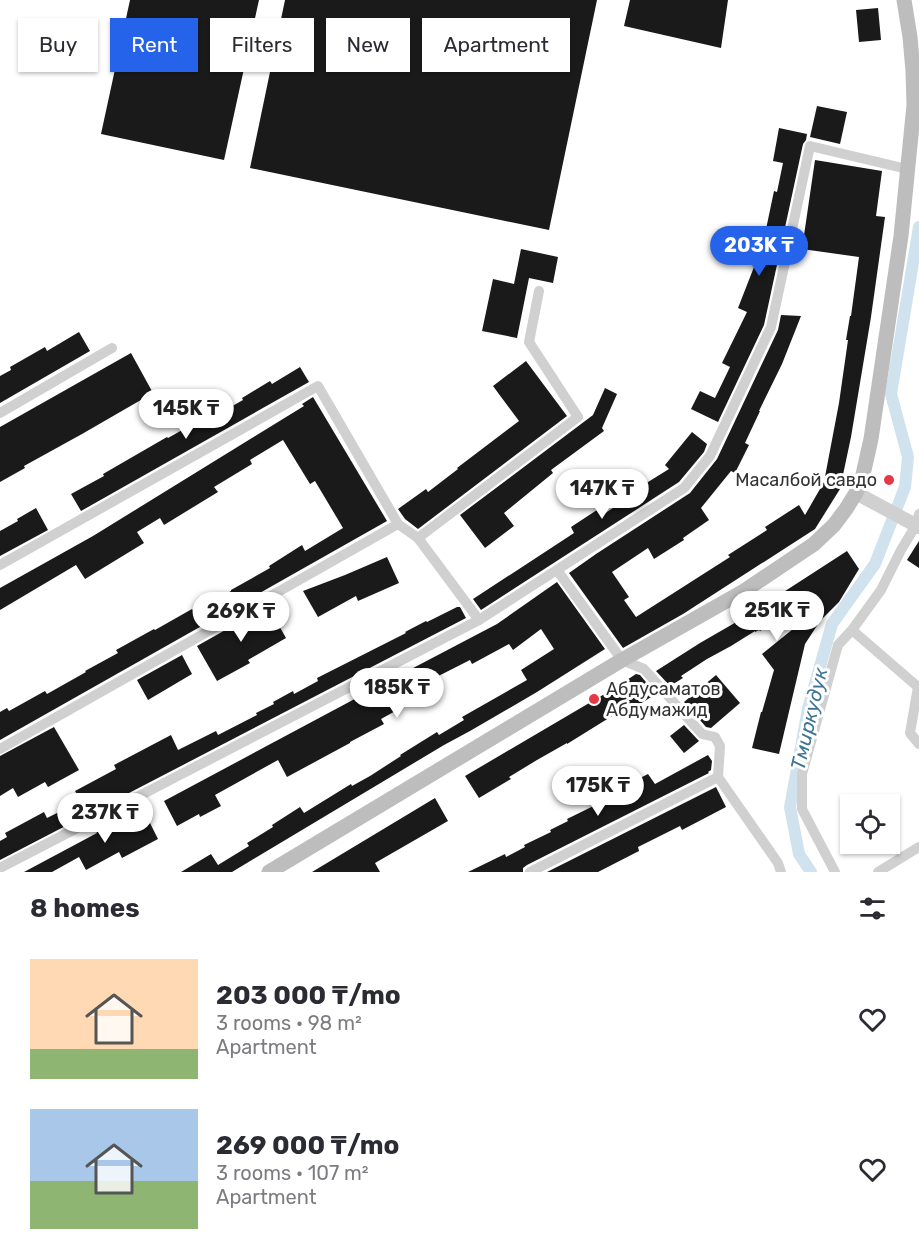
<!DOCTYPE html>
<html lang="en">
<head>
<meta charset="utf-8">
<style>
	:root { --surface:#fff; --page:#f7f7f7; --text:#2b2b33; --muted:#7c7c81; --accent:#2563eb }
	body { margin:0; font-family:Rubik,sans-serif; background:var(--page); color:var(--text); height:100vh; display:flex; flex-direction:column; font-size:22px; white-space:nowrap }
	* { box-sizing:border-box; margin:0 }
	p { font-size:20px; color:var(--muted) }
	.icon { flex:none; width:33px; height:33px; fill:none; stroke:currentColor; stroke-width:2; stroke-linecap:round; stroke-linejoin:round }
	.map { position:relative; height:872px; overflow:hidden }
	.drawer { display:flex; flex-direction:column; background:var(--surface); flex:1 }
	.drawer>* { flex:none }
	.top-card { position:absolute; left:18px; top:18px; width:600px; height:54px; display:flex; gap:12px }
	.buttons { position:absolute; left:840px; top:794px; display:grid; gap:12px }
	.buttons a { display:grid; place-items:center; width:60px; height:60px; border-radius:0px; background:var(--surface); box-shadow:0 2px 4px #0004; font-size:30px }
	.price { position:absolute; translate:-50% -51px; padding:0 14px; border-radius:21px; background:#fff; color:#222; font-size:20px; line-height:39px; filter:drop-shadow(0 2px 3px #0008) }
	.price::after { content:''; position:absolute; left:50%; top:36px; width:18px; height:14px; margin-left:-9px; background:inherit; clip-path:polygon(0 0,100% 0,50% 100%) }
	.price.selected { background:var(--accent); color:#fff }
	ul { padding:0; list-style:none }
	li { display:flex; align-items:center; gap:18px; height:150px; padding:0 30px }
	li span { display:grid; place-items:center; flex:none; width:168px; height:120px; border-radius:0px; color:#555 }
	li>.icon { margin-inline-start:auto }
	span .icon { width:72px; height:72px; fill:#fffc; stroke-width:1 }
	li b { font-size:26px }
	h2 { display:flex; justify-content:space-between; align-items:center; height:72px; padding:0 30px; font-size:26px }
	.tag { padding:0 21px; border-radius:0px; background:var(--surface); box-shadow:0 2px 4px #0004; font-size:21px; line-height:54px }
	.tag.selected { background:var(--accent); color:#fff }
	.map>svg:first-child { display:block }
	.lines { fill:none; stroke-linecap:round; stroke-linejoin:round }
	.canal { stroke:#cfe2ee; stroke-width:12 }
	.building { fill:#1a1a1a }
	.minor { stroke:#d0d0d0; stroke-width:10 }
	.tertiary { stroke:#d0d0d0; stroke-width:14 }
	.secondary { stroke:#bdbdbd; stroke-width:15 }
	.poi-dot { fill:#e63946; stroke:#fff; stroke-width:2 }
	.labels { text-anchor:middle; dominant-baseline:central; stroke-width:6; stroke-linejoin:round; paint-order:stroke }
	.poi-label { font-size:18px; fill:#333; stroke:#fff; text-anchor:end }
	.water-label { font-size:20px; font-style:italic; fill:#3f7597; stroke:#fff }
</style>
</head>
<body>
<div class="map">
<svg width="919" height="872" viewBox="0 0 919 872">
	<rect width="100%" height="100%" fill="#fff"/>
	<g class="lines">
		<polyline class="canal" points="811,872 799,854 790,807 808,709 832,624 875,564 905,487 908,457 891,394 919,227"/>
	</g>
	<g class="building">
		<polygon points="130,0 259,0 224,160 101,134"/>
		<polygon points="285,0 597,0 549,230 250,168"/>
		<polygon points="630,0 728,0 721,48 624,26"/>
		<polygon points="878,8 881,40 859,42 856,10"/>
		<polygon points="817,106 847,112 840,144 810,137"/>
		<polygon points="779,128 807,134 806,140 803,144 764,325 718,422 691,409 700,391 715,398 730,367 722,363 747,312 738,308 754,267 762,269 769,235 765,234 774,191 777,192 783,163 773,161"/>
		<polygon points="815,160 882,171 876,216 885,217 871,317 851,437 840,489 815,529 683,614 623,648 569,573 596,554 690,493 717,459 778,330 781,315 801,316 782,364 759,411 760,411 745,443 749,445 735,473 731,471 701,508 709,520 683,538 684,540 654,559 648,548 612,572 629,597 624,600 636,617 730,557 728,555 767,530 765,527 799,505 805,515 824,482 839,403 848,340 846,340 850,316 851,316 859,257 802,249"/>
		<polygon points="521,249 558,257 553,283 529,278 517,338 482,331 493,279 514,284"/>
		<polygon points="79,332 90,351 0,403 0,376 11,370 10,367 45,347 47,351"/>
		<polygon points="131,353 153,393 82,434 24,466 25,468 0,482 0,427"/>
		<polygon points="526,361 567,416 418,529 405,519 398,509 426,489 428,492 458,469 457,468 519,421 493,386"/>
		<polygon points="300,367 309,382 81,511 71,494 104,476 103,474 167,437 168,438 209,415 211,418 243,400 242,398 270,381 272,384"/>
		<polygon points="605,388 617,394 602,428 604,431 551,470 553,473 504,513 514,526 485,548 460,515 593,415"/>
		<polygon points="313,397 387,521 0,740 0,712 7,708 9,711 45,691 47,694 86,672 85,671 118,653 116,650 154,629 155,630 192,609 194,612 231,591 231,590 270,568 269,566 302,545 305,551 343,528 315,481 310,484 283,440 250,460 252,464 214,487 218,492 164,525 160,518 137,532 144,543 85,579 76,565 0,610 0,588 93,536 304,406 302,404"/>
		<polygon points="692,432 707,444 704,452 679,482 481,610 473,599 574,533 571,527 600,508 604,514 641,489 640,487 669,469 665,465"/>
		<polygon points="36,508 48,530 0,556 0,531 18,521 17,519"/>
		<polygon points="919,541 919,568 907,560"/>
		<polygon points="847,551 859,569 839,602 820,621 805,644 779,754 752,748 761,712 762,712 774,670 762,654 793,629 783,616 760,631 759,630 755,632 755,631 731,646 707,659 681,676 683,678 670,686 656,671 700,643 745,617"/>
		<polygon points="387,557 399,583 358,601 356,596 318,617 303,591 345,575"/>
		<polygon points="557,582 605,649 537,692 470,731 444,745 232,872 181,872 211,854 218,865 249,846 247,843 273,827 272,825 300,807 304,813 351,784 352,786 370,776 401,756 400,755 437,732 439,735 464,720 462,717 527,680 521,670 554,649 541,629 513,650 509,644 472,664 470,660 403,694 408,704 381,719 384,724 350,742 350,743 287,777 278,760 215,795 221,806 200,817 199,814 177,826 164,801 364,694 362,689 394,672 396,677 497,624"/>
		<polygon points="268,606 286,638 248,660 250,663 217,681 197,646"/>
		<polygon points="457,607 460,607 466,618 0,860 0,841 7,837 5,833 44,812 47,818 81,801 75,791 116,769 114,765 171,735 178,750 216,731 218,735 257,715 256,713 274,704 273,702 293,691 294,694 318,681 317,678 406,633 405,632 426,621 427,622"/>
		<polygon points="182,655 192,674 148,700 137,680"/>
		<polygon points="636,674 640,675 656,694 627,712 625,708 567,744 567,743 537,760 509,777 511,779 479,798 465,776 613,689"/>
		<polygon points="716,675 740,703 711,728 706,727 684,702"/>
		<polygon points="684,725 699,741 684,753 670,736"/>
		<polygon points="54,727 79,770 48,787 45,782 18,797 13,788 0,796 0,756"/>
		<polygon points="708,755 712,761 711,770 708,772 709,773 527,865 523,868 523,872 468,872 505,854 506,857 525,847 524,845 551,832 550,830 568,821 567,819 630,788 628,784 648,774 655,784"/>
		<polygon points="716,787 726,807 682,830 680,826 638,847 639,851 598,872 547,872"/>
		<polygon points="435,798 448,821 375,863 380,872 312,872"/>
		<polygon points="144,811 158,839 122,858 119,852 86,870 79,857 52,872 24,872 97,833 94,828 101,824 104,829"/>
	</g>
	<g class="lines">
		<g class="minor">
			<polyline points="0,413 112,348"/>
			<polyline points="418,538 578,417 529,342 539,291"/>
			<polyline points="0,565 318,386 398,524 418,538 479,620"/>
			<polyline points="557,570 622,660 644,669 702,734 715,737 720,746 718,777 778,863 781,872"/>
			<polyline points="852,630 918,687 910,733 919,744"/>
			<polyline points="0,749 398,524"/>
			<polyline points="0,868 479,620 684,488 710,456 771,327 810,146 907,169"/>
			<polyline points="530,872 718,777"/>
			<polyline points="835,872 802,809 802,774 838,645 852,630 881,590 901,550 916,525 919,514"/>
			<polyline points="878,872 919,847"/>
		</g>
		<polyline class="tertiary" points="856,493 919,527"/>
		<polyline class="secondary" points="269,872 622,660 744,591 814,544 834,525 846,509 856,493 862,479 871,439 901,236 914,105 913,71 910,37 904,0"/>
	</g>
	<g class="poi-dot">
		<circle cx="889" cy="480" r="6"/>
		<circle cx="594" cy="699" r="6"/>
	</g>
	<g class="labels">
		<g class="poi-label">
			<text x="877" y="480">Масалбой савдо</text>
			<text x="606" y="689" text-anchor="start">Абдусаматов<tspan x="606" dy="21">Абдумажид</tspan></text>
		</g>
		<g class="water-label">
			<text transform="translate(809 719) rotate(-77)">Тмиркудук</text>
		</g>
	</g>
</svg>
<div class="buttons">
<a><svg class="icon" aria-label="locate" viewBox="0 0 24 24"><circle cx="12" cy="12" r="6"/><path d="M12 2v4M12 18v4M2 12h4M18 12h4"/></svg></a>
</div>
<b class="price selected" style="left:759px;top:277px">203K ₸</b>
<b class="price" style="left:186px;top:440px">145K ₸</b>
<b class="price" style="left:602px;top:520px">147K ₸</b>
<b class="price" style="left:777px;top:642px">251K ₸</b>
<b class="price" style="left:241px;top:643px">269K ₸</b>
<b class="price" style="left:397px;top:719px">185K ₸</b>
<b class="price" style="left:598px;top:817px">175K ₸</b>
<b class="price" style="left:105px;top:844px">237K ₸</b>
<div class="top-card">
<a class="tag">Buy</a>
<a class="tag selected">Rent</a>
<a class="tag">Filters</a>
<a class="tag">New</a>
<a class="tag">Apartment</a>
</div>
</div>
<section class="drawer">
<h2>8 homes<svg class="icon" aria-label="filters" viewBox="0 0 24 24"><path d="M4 7h16M4 17h16"/><circle cx="9" cy="7" r="2"/><circle cx="15" cy="17" r="2"/></svg></h2>
<ul>
<li><span style="background:linear-gradient(#ffd9b3 75%,#8fb573 0)"><svg class="icon" aria-label="home" viewBox="0 0 24 24"><path d="M3 11l9-7 9 7M6 9v11h12V9"/></svg></span><div><b>203 000 ₸/mo</b><p>3 rooms · 98 m²</p><p>Apartment</p></div><svg class="icon" aria-label="heart" viewBox="0 0 24 24"><path d="M12 20l-8-8c-3-5 5-10 8-4 3-6 11-1 8 4z"/></svg></li>
<li><span style="background:linear-gradient(#a9c7e8 60%,#8fb573 0)"><svg class="icon" aria-label="home" viewBox="0 0 24 24"><path d="M3 11l9-7 9 7M6 9v11h12V9"/></svg></span><div><b>269 000 ₸/mo</b><p>3 rooms · 107 m²</p><p>Apartment</p></div><svg class="icon" aria-label="heart" viewBox="0 0 24 24"><path d="M12 20l-8-8c-3-5 5-10 8-4 3-6 11-1 8 4z"/></svg></li>
</ul>
</section>
</body>
</html>
